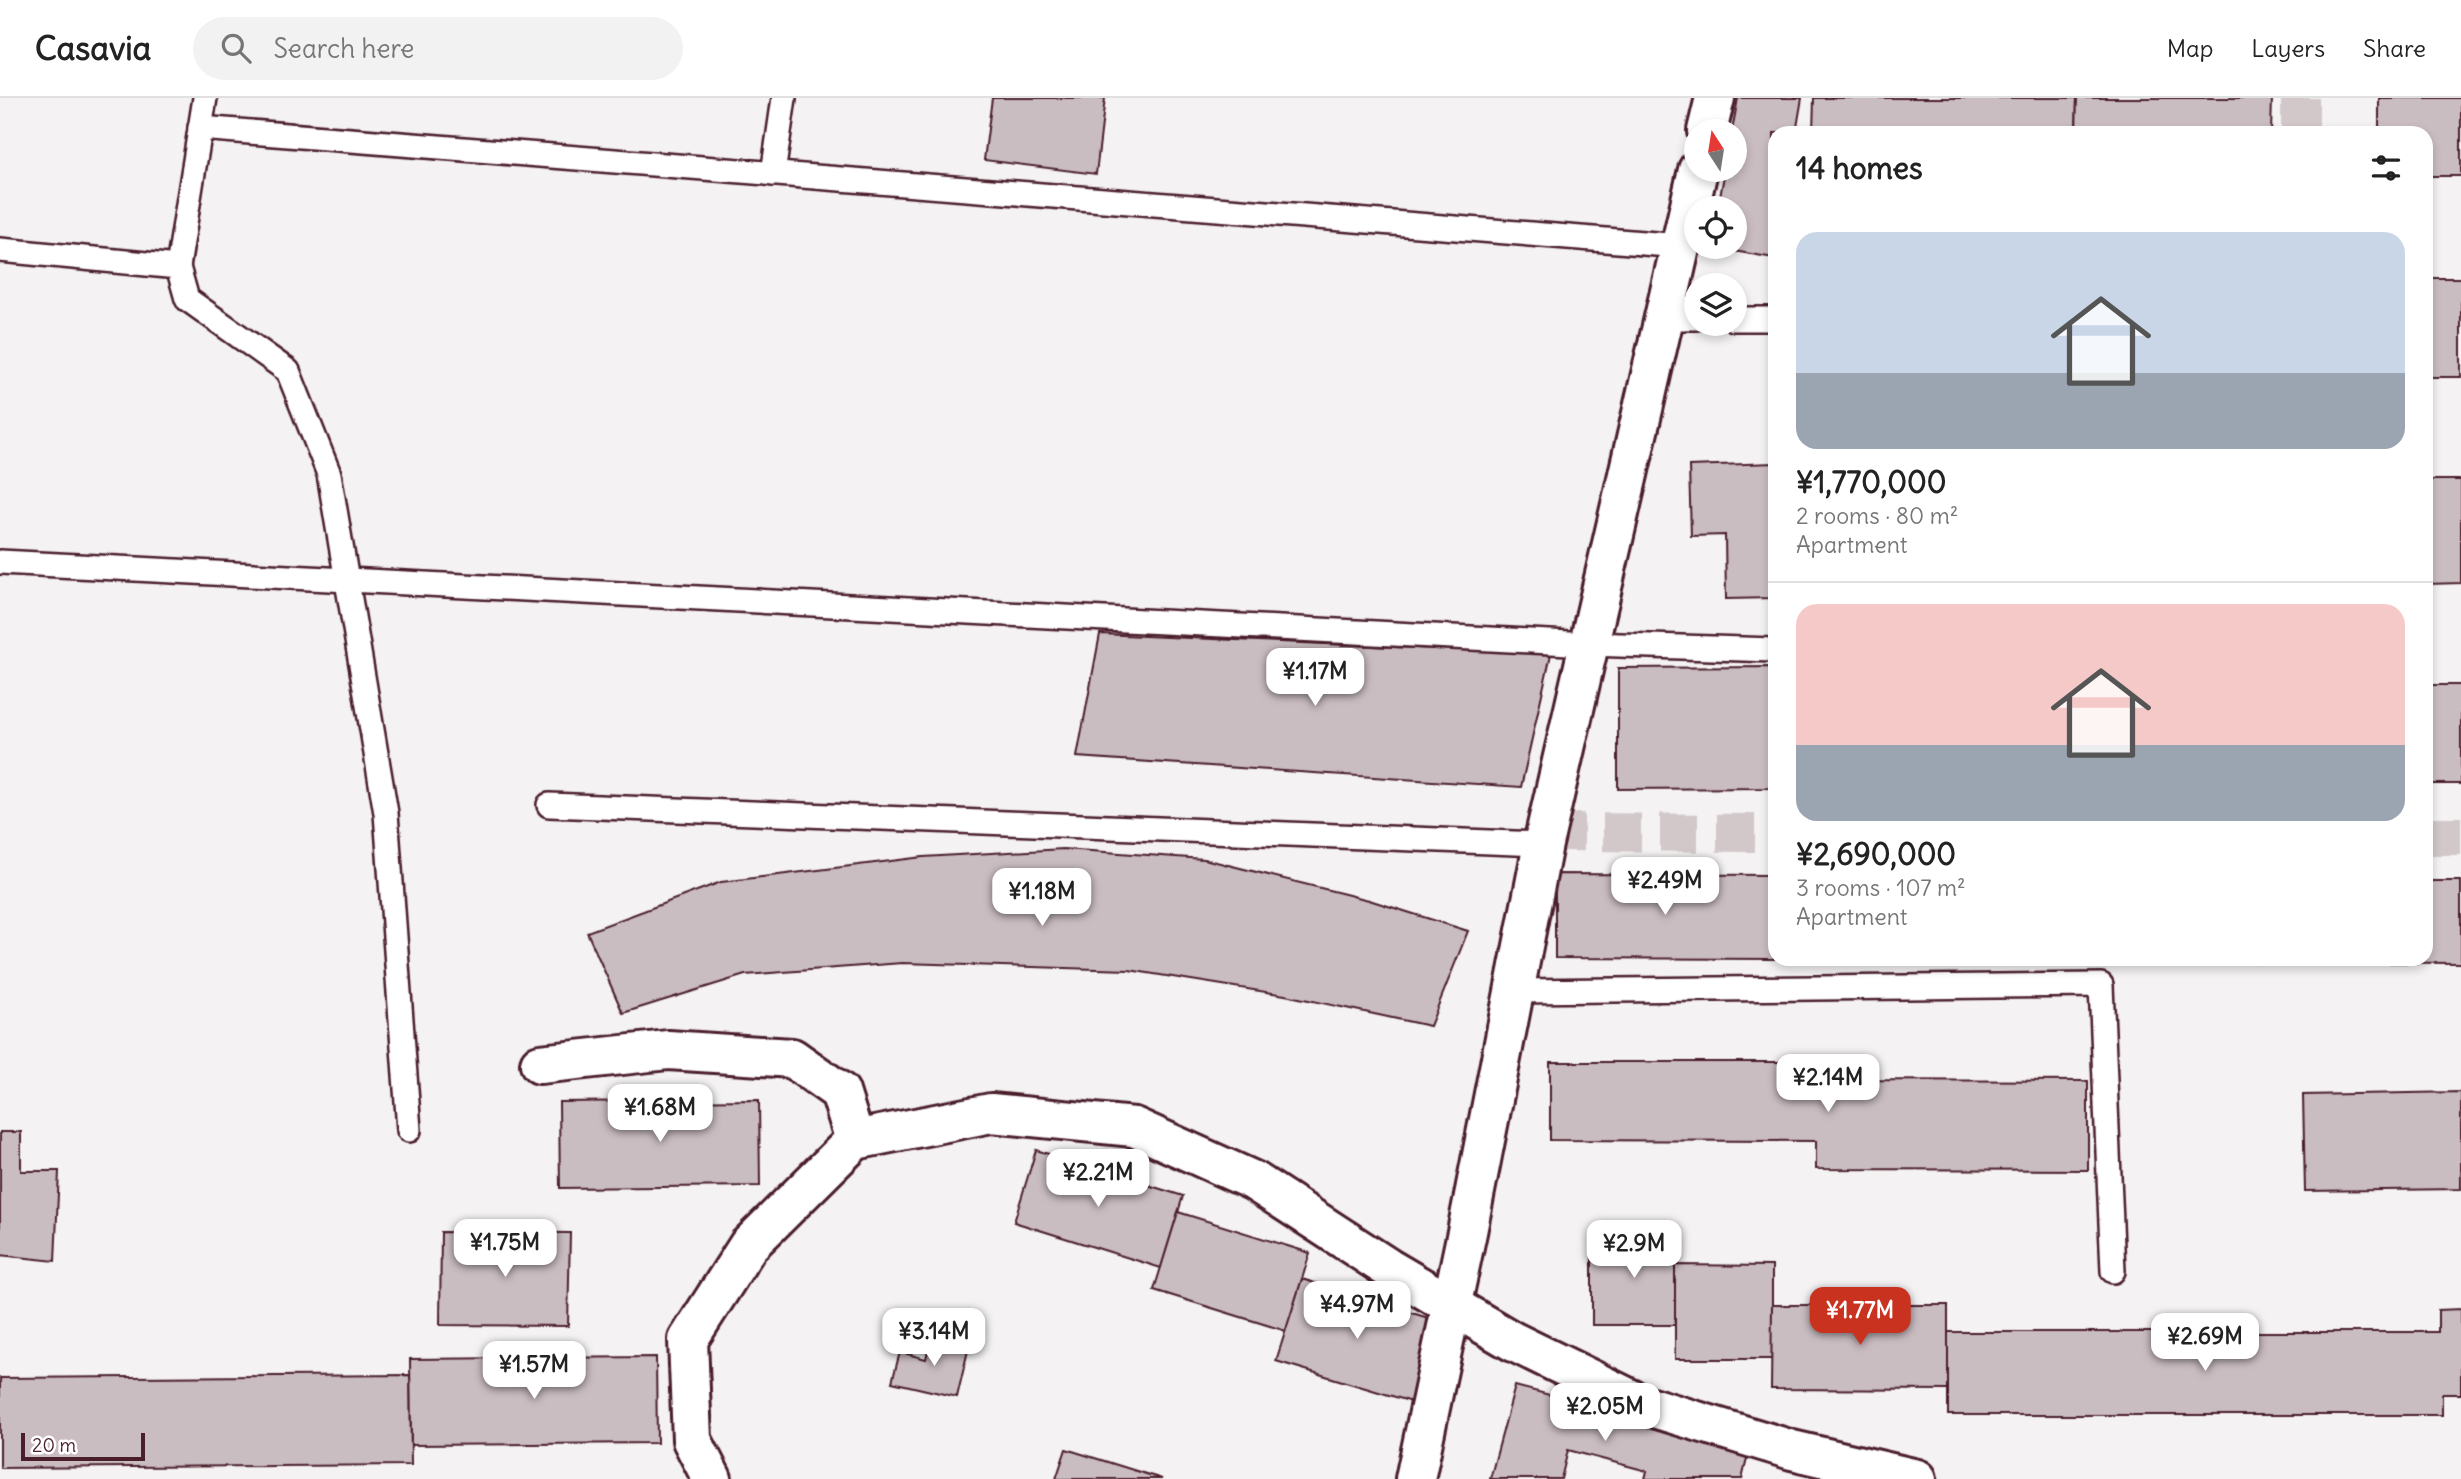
<!DOCTYPE html>
<html lang="en">
<head>
<meta charset="utf-8">
<style>
	:root { --surface:#fff; --page:#f2f2f2; --text:#222; --muted:#767676; --line:#e0e0e0; --accent:#c8321e }
	body { margin:0; font-family:Delius,sans-serif; background:var(--page); color:var(--text); height:100vh; display:flex; flex-direction:column; font-size:26px; white-space:nowrap }
	* { box-sizing:border-box; margin:0 }
	p { font-size:23px; color:var(--muted) }
	.icon { flex:none; width:38px; height:38px; fill:none; stroke:currentColor; stroke-width:2; stroke-linecap:round; stroke-linejoin:round }
	.map { position:relative; flex:1; overflow:hidden }
	.details { position:absolute; left:1768px; top:28px; width:665px; height:840px; display:flex; flex-direction:column; background:var(--surface); border-radius:21px; box-shadow:0 4px 10px #0003 }
	.details>* { flex:none }
	.needle { width:46px; rotate:348deg }
	.controls { position:absolute; left:1684px; top:21px; display:grid; gap:14px }
	.controls a { display:grid; place-items:center; width:63px; height:63px; border-radius:50%; background:var(--surface); box-shadow:0 4px 10px #0003; font-size:35px }
	.scale { position:absolute; left:21px; bottom:18px; width:124px; box-sizing:border-box; padding-left:7px; border:4px solid #4a1f2b; border-top:0; font-size:19px; line-height:24px; white-space:nowrap; color:#4a1f2b; -webkit-text-stroke:5px #fff; paint-order:stroke }
	.price { position:absolute; translate:-50% -60px; padding:0 16px; border-radius:14px; background:#fff; color:#222; font-size:23px; line-height:46px; filter:drop-shadow(0 2px 4px #0008) }
	.price::after { content:''; position:absolute; left:50%; top:42px; width:21px; height:16px; margin-left:-10px; background:inherit; clip-path:polygon(0 0,100% 0,50% 100%) }
	.price.active { background:var(--accent); color:#fff }
	ul { padding:0; list-style:none }
	li { display:grid; align-content:center; gap:14px; height:371px; padding:0 28px }
	li+li { border-top:2px solid var(--line) }
	li span { display:grid; place-items:center; height:217px; border-radius:21px; color:#555 }
	li>.icon { margin-inline-start:auto }
	span .icon { width:126px; height:126px; fill:#fffc; stroke-width:1 }
	li b { font-size:30px }
	h2 { display:flex; justify-content:space-between; align-items:center; height:84px; padding:0 28px; font-size:30px }
	header { display:flex; align-items:center; gap:42px; box-sizing:border-box; height:98px; padding:0 35px; background:var(--surface); border-bottom:2px solid var(--line) }
	header strong { font-size:33px }
	nav { display:flex; gap:38px; margin-inline-start:auto; font-size:24px }
	.search { width:490px; height:63px; background:var(--page); display:flex; align-items:center; gap:18px; box-sizing:border-box; padding:0 24px; border-radius:38px; color:var(--muted); font-size:26px }
	.map>svg:first-child { display:block }
	.building { fill:#cabdc1; stroke:#4a1f2b; stroke-width:2 }
	.lines { fill:none; stroke-linecap:round; stroke-linejoin:round }
	.street-tunnel { stroke:#d2c8ca; stroke-width:38; stroke-dasharray:38 19; stroke-linecap:butt }
	.lane-casing { stroke:#4a1f2b; stroke-width:28 }
	.street-casing { stroke:#4a1f2b; stroke-width:44 }
	.lane { stroke:#fff; stroke-width:23 }
	.street { stroke:#fff; stroke-width:38 }
</style>
</head>
<body>
<header>
<strong>Casavia</strong>
<div class="search"><svg class="icon" aria-label="search" viewBox="0 0 24 24"><circle cx="10" cy="10" r="6"/><path d="M15 15l6 6"/></svg>Search here</div>
<nav><a>Map</a><a>Layers</a><a>Share</a></nav>
</header>
<div class="map">
<svg width="2461" height="1381" viewBox="0 0 2461 1381">
	<rect width="100%" height="100%" fill="#f4f2f2"/>
	<filter id="ink" filterUnits="userSpaceOnUse"><feTurbulence type="fractalNoise" baseFrequency=".0143" numOctaves="2"/><feDisplacementMap in="SourceGraphic" scale="14" xChannelSelector="R" yChannelSelector="G"/><feConvolveMatrix kernelMatrix="1 2 1 2 8 2 1 2 1" color-interpolation-filters="sRGB"/></filter>
	<g filter="url(#ink)">
		<g class="building">
			<polygon points="992,0 1105,0 1096,76 984,62"/>
			<polygon points="1738,0 1802,0 1796,35 1774,35 1774,160 1711,149 1734,149 1734,110 1718,110 1725,72 1734,72 1732,33"/>
			<polygon points="1814,0 2077,0 2076,35 1813,35"/>
			<polygon points="2077,0 2272,0 2271,35 2076,35"/>
			<polygon points="2379,0 2461,0 2461,78 2426,78 2426,35 2379,35"/>
			<rect x="2426" y="180" width="35" height="99"/>
			<polygon points="1774,365 1774,500 1726,501 1725,437 1691,438 1689,368"/>
			<polygon points="2426,382 2461,382 2461,485 2426,486"/>
			<polygon points="1100,536 1551,556 1521,689 1077,659"/>
			<polygon points="1774,569 1774,690 1618,691 1618,570"/>
			<rect x="2426" y="587" width="35" height="99"/>
			<polygon points="1063,751 1204,761 1369,802 1468,833 1430,928 1285,897 1129,872 902,865 745,877 623,915 587,834 721,784 923,759"/>
			<polygon points="1555,776 1774,777 1774,861 1555,860"/>
			<polygon points="2426,783 2461,783 2461,865 2059,863 2426,861"/>
			<polygon points="1550,964 1817,964 1817,982 2088,983 2088,1072 1816,1071 1816,1043 1550,1042"/>
			<polygon points="2461,994 2461,1091 2305,1093 2303,997"/>
			<polygon points="759,1002 760,1088 560,1090 559,1004"/>
			<polygon points="0,1034 21,1034 21,1073 59,1073 55,1163 0,1157"/>
			<polygon points="1036,1052 1183,1098 1161,1170 1014,1124"/>
			<polygon points="1178,1114 1310,1155 1286,1233 1154,1192"/>
			<polygon points="441,1134 570,1135 568,1228 440,1227"/>
			<polygon points="1592,1137 1676,1137 1675,1227 1592,1227"/>
			<polygon points="1675,1167 1772,1168 1772,1261 1675,1261"/>
			<polygon points="1302,1181 1438,1223 1412,1304 1276,1263"/>
			<polygon points="1772,1207 1948,1207 1948,1292 1771,1291"/>
			<polygon points="2461,1211 2461,1296 2442,1296 2442,1317 1948,1317 1948,1234 2438,1234 2438,1212"/>
			<polygon points="931,1239 969,1248 957,1299 892,1284 900,1254 926,1261"/>
			<polygon points="656,1259 657,1345 411,1347 410,1261"/>
			<polygon points="410,1277 411,1367 0,1370 0,1280"/>
			<polygon points="1515,1288 1750,1349 1742,1381 1645,1381 1647,1373 1568,1352 1561,1381 1490,1381"/>
			<polygon points="1066,1351 1162,1381 1056,1381"/>
		</g>
		<g class="lines">
			<g class="street-tunnel">
				<polyline points="2300,35 2300,0"/>
				<polyline points="1546,734 1774,735"/>
				<polyline points="2426,738 2461,738"/>
			</g>
			<defs>
				<g id="lane">
					<polyline points="200,30 1681,148"/>
					<polyline points="773,76 784,0"/>
					<polyline points="0,152 178,169 187,201 288,273 329,376 386,715 409,1032"/>
					<polyline points="178,169 205,0"/>
					<polyline points="1664,220 1696,220"/>
					<polyline points="1734,221 1774,221"/>
					<polyline points="0,464 1589,546 1774,552"/>
					<polyline points="549,707 1543,746"/>
					<polyline points="1515,893 2101,887 2113,1173"/>
				</g>
				<g id="street">
					<polyline points="1707,33 1715,0"/>
					<polyline points="540,966 668,952 792,960 840,994 855,1042"/>
					<polyline points="712,1381 692,1342 688,1242 748,1148 855,1042 991,1015 1134,1029 1254,1083 1388,1170 1512,1243 1641,1306 1792,1352 1917,1381"/>
					<polyline points="1415,1381 1467,1134 1543,746 1698,72"/>
				</g>
			</defs>
			<use href="#lane" class="lane-casing"/>
			<use href="#street" class="street-casing"/>
			<use href="#lane" class="lane"/>
			<use href="#street" class="street"/>
		</g>
	</g>
</svg>
<div class="controls">
<a><svg class="needle" viewBox="-14 -14 28 28"><path d="M0-13l5 13h-10z" fill="#e53935"/><path d="M0 13l5-13h-10z" fill="#767676"/></svg></a>
<a><svg class="icon" aria-label="locate" viewBox="0 0 24 24"><circle cx="12" cy="12" r="6"/><path d="M12 2v4M12 18v4M2 12h4M18 12h4"/></svg></a>
<a><svg class="icon" aria-label="layers" viewBox="0 0 24 24"><path d="M12 4l9 5-9 5-9-5zM3 14l9 5 9-5"/></svg></a>
</div>
<div class="scale">20 m</div>
<b class="price" style="left:1315px;top:610px">¥1.17M</b>
<b class="price" style="left:1665px;top:819px">¥2.49M</b>
<b class="price" style="left:1042px;top:830px">¥1.18M</b>
<b class="price" style="left:1828px;top:1016px">¥2.14M</b>
<b class="price" style="left:660px;top:1046px">¥1.68M</b>
<b class="price" style="left:1098px;top:1111px">¥2.21M</b>
<b class="price" style="left:505px;top:1181px">¥1.75M</b>
<b class="price" style="left:1634px;top:1182px">¥2.9M</b>
<b class="price" style="left:1357px;top:1243px">¥4.97M</b>
<b class="price active" style="left:1860px;top:1249px">¥1.77M</b>
<b class="price" style="left:934px;top:1270px">¥3.14M</b>
<b class="price" style="left:2205px;top:1275px">¥2.69M</b>
<b class="price" style="left:534px;top:1303px">¥1.57M</b>
<b class="price" style="left:1605px;top:1345px">¥2.05M</b>
<section class="details">
<h2>14 homes<svg class="icon" aria-label="filters" viewBox="0 0 24 24"><path d="M4 7h16M4 17h16"/><circle cx="9" cy="7" r="2"/><circle cx="15" cy="17" r="2"/></svg></h2>
<ul>
<li><span style="background:linear-gradient(#c9d6e8 65%,#9aa5b1 0)"><svg class="icon" aria-label="home" viewBox="0 0 24 24"><path d="M3 11l9-7 9 7M6 9v11h12V9"/></svg></span><div><b>¥1,770,000</b><p>2 rooms · 80 m²</p><p>Apartment</p></div></li>
<li><span style="background:linear-gradient(#f6c9c9 65%,#9aa5b1 0)"><svg class="icon" aria-label="home" viewBox="0 0 24 24"><path d="M3 11l9-7 9 7M6 9v11h12V9"/></svg></span><div><b>¥2,690,000</b><p>3 rooms · 107 m²</p><p>Apartment</p></div></li>
</ul>
</section>
</div>
</body>
</html>
